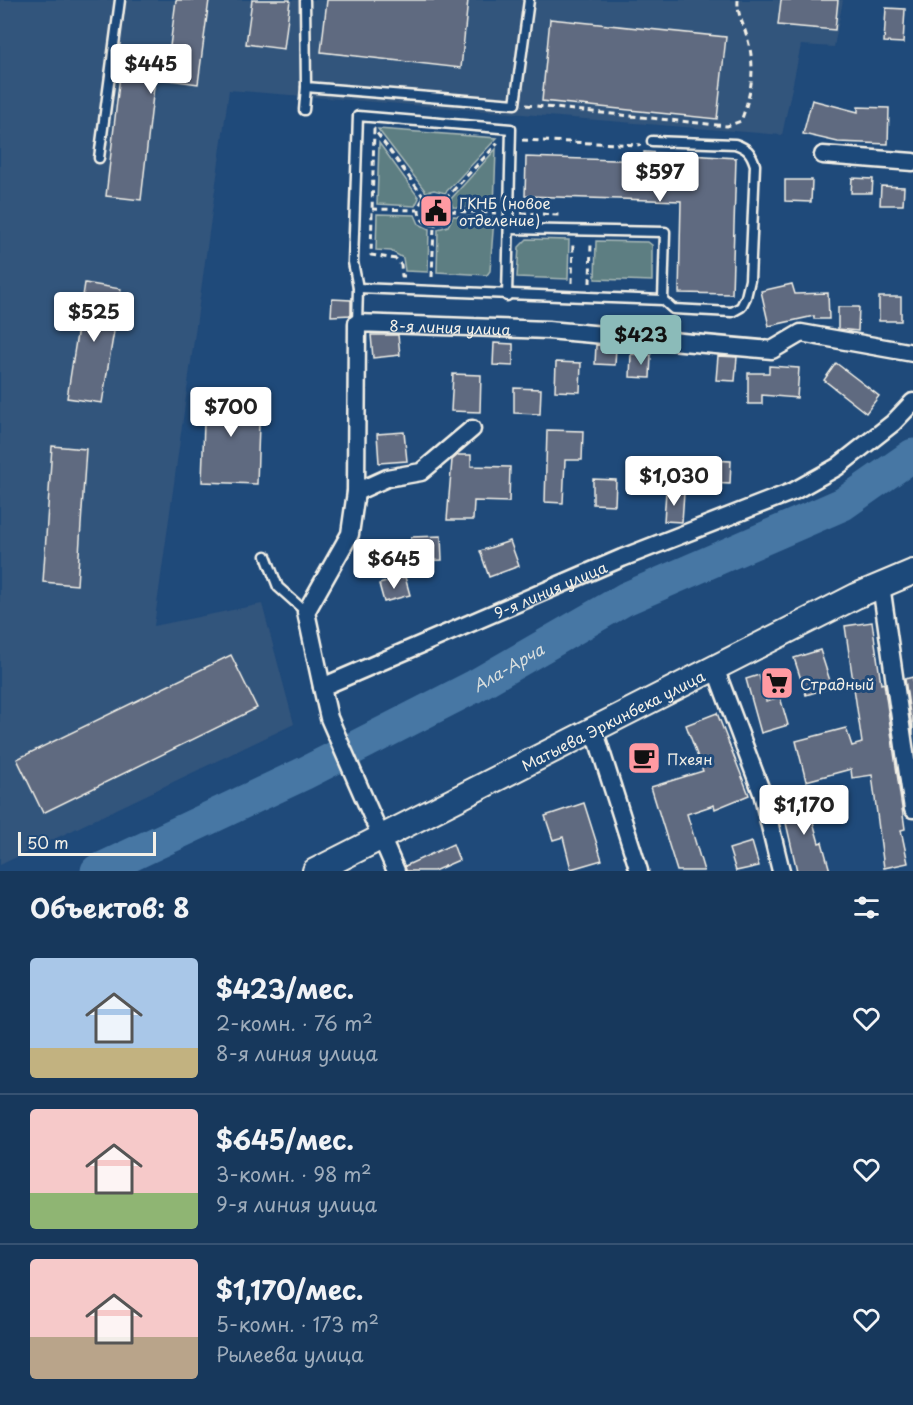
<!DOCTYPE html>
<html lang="ru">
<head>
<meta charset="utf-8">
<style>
	:root { --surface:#17385c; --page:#203f62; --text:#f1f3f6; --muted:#9eacbb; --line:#365272; --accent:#8bbbb9 }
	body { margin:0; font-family:"Playpen Sans",sans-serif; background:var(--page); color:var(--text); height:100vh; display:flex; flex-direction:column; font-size:22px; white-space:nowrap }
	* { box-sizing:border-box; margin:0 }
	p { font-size:20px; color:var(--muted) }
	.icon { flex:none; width:33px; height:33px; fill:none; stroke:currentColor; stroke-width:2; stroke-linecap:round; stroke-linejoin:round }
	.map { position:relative; height:871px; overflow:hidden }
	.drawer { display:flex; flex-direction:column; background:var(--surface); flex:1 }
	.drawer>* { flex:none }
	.scale { position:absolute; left:18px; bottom:15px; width:138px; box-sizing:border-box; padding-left:6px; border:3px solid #f4f1e8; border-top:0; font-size:16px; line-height:21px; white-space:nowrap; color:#f4f1e8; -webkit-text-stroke:4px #1f4a7a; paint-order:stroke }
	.price { position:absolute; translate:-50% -51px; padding:0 14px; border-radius:6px; background:#fff; color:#222; font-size:20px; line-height:39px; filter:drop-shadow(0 2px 3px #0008) }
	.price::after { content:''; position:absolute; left:50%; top:36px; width:18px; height:14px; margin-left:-9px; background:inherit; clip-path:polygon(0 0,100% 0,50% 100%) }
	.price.selected { background:var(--accent); color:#111 }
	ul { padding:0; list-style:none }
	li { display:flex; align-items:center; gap:18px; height:150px; padding:0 30px }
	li+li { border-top:2px solid var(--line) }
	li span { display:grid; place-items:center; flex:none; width:168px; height:120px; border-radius:6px; color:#555 }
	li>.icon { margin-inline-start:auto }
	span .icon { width:72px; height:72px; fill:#fffc; stroke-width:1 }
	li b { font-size:26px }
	h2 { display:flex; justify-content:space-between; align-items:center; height:72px; padding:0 30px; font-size:26px }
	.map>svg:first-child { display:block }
	.built { fill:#32547c }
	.green { fill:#5d7e82; stroke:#a8b8b5; stroke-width:1.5 }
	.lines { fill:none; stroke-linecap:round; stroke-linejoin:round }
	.river { stroke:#4777a4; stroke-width:33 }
	.building { fill:#5f6a80; stroke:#f4f1e8; stroke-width:1.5 }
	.service-casing { stroke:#f4f1e8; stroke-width:13 }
	.minor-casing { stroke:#f4f1e8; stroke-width:21 }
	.secondary-casing { stroke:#f4f1e8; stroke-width:28 }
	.path { stroke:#f4f1e8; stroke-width:3; stroke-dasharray:6 4.5; stroke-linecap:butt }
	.service { stroke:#1f4a7a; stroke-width:8 }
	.minor { stroke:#1f4a7a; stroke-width:16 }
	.secondary { stroke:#1f4a7a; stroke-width:24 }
	.labels { text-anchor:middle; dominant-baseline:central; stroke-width:6; stroke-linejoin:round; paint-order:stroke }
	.poi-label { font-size:15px; fill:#f4f1e8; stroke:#1f4a7a; text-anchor:start }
	.street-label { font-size:15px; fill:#f4f1e8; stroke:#1f4a7a }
	.water-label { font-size:16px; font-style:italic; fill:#dadfde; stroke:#1f4a7a }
</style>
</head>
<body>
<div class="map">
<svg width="913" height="871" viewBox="0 0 913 871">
	<rect width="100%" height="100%" fill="#1f4a7a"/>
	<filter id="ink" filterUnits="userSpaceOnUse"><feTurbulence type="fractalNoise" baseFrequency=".0167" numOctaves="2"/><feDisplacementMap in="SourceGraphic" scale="12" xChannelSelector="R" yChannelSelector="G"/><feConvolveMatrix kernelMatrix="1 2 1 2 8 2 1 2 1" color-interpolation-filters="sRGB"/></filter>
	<g filter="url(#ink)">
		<polygon class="built" points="0,0 843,0 834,47 801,45 782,135 229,90 154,626 262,604 294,724 0,865"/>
		<g class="green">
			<polygon points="378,129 497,138 445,193 434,190 426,192"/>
			<polygon points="379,143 419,198 415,206 377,204"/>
			<polygon points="496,149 494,209 453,207 450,200"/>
			<polygon points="377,214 415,215 419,224 429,229 428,272 405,271 403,258 391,251 376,250"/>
			<polygon points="453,216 494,218 490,271 487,275 437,272 438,229 448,226"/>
			<polygon points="527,239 569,240 568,279 517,277 519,247"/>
			<polygon points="596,241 648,242 652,245 652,281 595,279"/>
		</g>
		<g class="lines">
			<path class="river" id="s1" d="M 97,871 L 305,773 L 473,687 L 625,599 L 843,504 L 913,455"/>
		</g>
		<g class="building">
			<polygon points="176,0 209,0 198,84 155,78 141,200 106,196 123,49 169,54"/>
			<polygon points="252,0 290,0 284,49 246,44"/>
			<polygon points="327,0 468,0 461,68 321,52"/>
			<polygon points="781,0 838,0 835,30 778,25"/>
			<polygon points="886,8 905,9 903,43 884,42"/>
			<polygon points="550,19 726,37 717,119 542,101"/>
			<polygon points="812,100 858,112 858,107 889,108 888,144 838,142 803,134"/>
			<polygon points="644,152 736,158 732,294 679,293 681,201 525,196 526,157 644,161"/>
			<polygon points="852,178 873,179 872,193 851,193"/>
			<polygon points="785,180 812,180 811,202 785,201"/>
			<polygon points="881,186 904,187 903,205 880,205"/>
			<polygon points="85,283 121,289 102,403 67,398"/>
			<polygon points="792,284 795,294 828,293 829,319 814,319 814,316 769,326 761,291"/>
			<rect x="879" y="297" width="22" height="24"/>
			<polygon points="332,299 351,300 351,315 331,316"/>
			<polygon points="838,307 859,307 858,331 838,329"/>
			<polygon points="371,335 398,335 400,355 373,358"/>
			<polygon points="494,343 513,344 513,366 493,365"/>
			<polygon points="596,345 616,347 615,365 595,364"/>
			<polygon points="631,354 651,355 650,378 630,377"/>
			<polygon points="718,356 737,357 735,381 716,380"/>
			<polygon points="556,362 581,363 580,392 555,391"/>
			<polygon points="836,363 879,396 866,413 824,380"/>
			<polygon points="769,366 799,368 797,398 762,395 762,404 748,404 748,373 769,373"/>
			<polygon points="453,374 481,375 480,412 451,411"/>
			<polygon points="514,388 541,389 540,414 514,413"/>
			<polygon points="205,392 260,394 257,484 202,482"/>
			<polygon points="547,430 583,431 582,460 565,460 563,503 545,502"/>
			<polygon points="404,432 407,461 379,463 377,434"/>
			<polygon points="52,446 86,449 77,585 43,582"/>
			<polygon points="458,455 471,455 471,466 510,467 509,502 474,501 473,520 447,520 452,460"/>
			<polygon points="710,460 731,461 730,484 709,483"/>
			<polygon points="593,479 616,480 615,505 593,504"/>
			<polygon points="666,491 684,493 682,522 664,521"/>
			<polygon points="441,536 442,560 412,561 411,537"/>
			<polygon points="510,541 519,566 489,577 480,551"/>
			<polygon points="405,577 410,595 384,602 379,584"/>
			<polygon points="872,622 881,684 884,683 905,829 901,830 908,863 884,868 872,775 852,778 851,769 806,781 796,741 846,728 852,746 862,743 845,626"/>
			<polygon points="820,650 832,687 806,695 794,658"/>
			<polygon points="231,655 257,708 43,813 17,759"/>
			<polygon points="759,675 766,701 780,697 788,725 761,733 746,679"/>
			<polygon points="913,677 913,735 905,679"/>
			<polygon points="717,713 749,795 715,809 714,805 687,814 704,871 677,871 651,787 703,771 686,725"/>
			<polygon points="805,794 819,843 822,842 830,871 797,871 781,801"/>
			<polygon points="584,803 602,860 571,869 563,837 553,840 545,816"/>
			<polygon points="752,842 759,866 736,871 729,849"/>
			<polygon points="453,844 459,860 434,871 406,871 405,866"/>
		</g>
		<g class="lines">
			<defs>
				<g id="service">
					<polyline points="305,0 306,87 515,104 529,0"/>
					<polyline points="304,110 306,87"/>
					<polyline points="99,158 120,0"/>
					<polyline points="509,229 665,232 663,300"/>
					<path d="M 358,288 L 663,300 L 673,309 L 732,312 L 741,307 L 746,297 L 750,280 L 755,165 C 751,152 747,148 735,144 L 652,141"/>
					<polyline points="357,323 358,288 353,262 358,116 511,129 507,296"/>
					<polyline points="266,556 278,587 306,612"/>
				</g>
				<g id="minor">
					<polyline points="823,155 913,162"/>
					<polyline points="356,492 387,478 421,472 472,429"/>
					<polyline points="881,585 913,809"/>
					<polyline points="715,668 762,793 781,871"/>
					<path id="s2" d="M 322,687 L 306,612 L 350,534 L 356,492 L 357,323 L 548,330 L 772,350 L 801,333 L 913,353"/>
					<polyline points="594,729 639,871"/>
					<path id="s3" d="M 396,871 L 329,718 L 322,687 L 622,558 L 794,491 L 837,467 L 893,423 L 913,402"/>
				</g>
				<g id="secondary">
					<path id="s4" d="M 315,871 L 856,596 L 913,572"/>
				</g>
			</defs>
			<use href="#service" class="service-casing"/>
			<use href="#minor" class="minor-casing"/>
			<use href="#secondary" class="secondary-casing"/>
			<g class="path">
				<path d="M 526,105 L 727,126 L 741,121 C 752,92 756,66 747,37 C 743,22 737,15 738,0"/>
				<polyline points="522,140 641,145"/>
				<circle cx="434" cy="210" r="15"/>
				<polyline points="445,199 498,143"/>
				<polyline points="372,209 418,210"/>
				<polyline points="450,211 496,213"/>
				<polyline points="521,213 559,215"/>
				<polyline points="405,276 402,276 401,265 396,259 371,255 374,129 425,199"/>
				<polyline points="432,277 434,226"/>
				<polyline points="572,283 573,242"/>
				<polyline points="590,283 591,243"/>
			</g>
			<use href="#service" class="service"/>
			<use href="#minor" class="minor"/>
			<use href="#secondary" class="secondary"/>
		</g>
	</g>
	<defs>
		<symbol id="civic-square" viewBox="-11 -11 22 22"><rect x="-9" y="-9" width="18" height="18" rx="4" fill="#ff9aa2" stroke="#1f4a7a"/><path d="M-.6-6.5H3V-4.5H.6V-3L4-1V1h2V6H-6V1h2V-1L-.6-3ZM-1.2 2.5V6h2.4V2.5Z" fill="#111"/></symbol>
		<symbol id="supermarket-square" viewBox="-11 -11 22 22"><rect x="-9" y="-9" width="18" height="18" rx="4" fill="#ff9aa2" stroke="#1f4a7a"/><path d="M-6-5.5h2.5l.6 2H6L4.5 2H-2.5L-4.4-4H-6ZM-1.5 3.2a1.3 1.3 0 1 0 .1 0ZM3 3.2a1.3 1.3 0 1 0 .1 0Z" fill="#111"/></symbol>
		<symbol id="cafe-square" viewBox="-11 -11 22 22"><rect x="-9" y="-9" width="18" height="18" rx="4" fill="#ff9aa2" stroke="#1f4a7a"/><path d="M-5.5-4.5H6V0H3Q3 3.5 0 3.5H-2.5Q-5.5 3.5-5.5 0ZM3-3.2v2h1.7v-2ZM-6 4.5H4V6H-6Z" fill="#111"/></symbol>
	</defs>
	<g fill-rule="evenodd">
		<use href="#civic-square" x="417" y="192" width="38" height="38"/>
		<use href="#supermarket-square" x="758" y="664" width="38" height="38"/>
		<use href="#cafe-square" x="625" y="739" width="38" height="38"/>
	</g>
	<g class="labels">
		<g class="poi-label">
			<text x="459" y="202">ГКНБ (новое<tspan x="459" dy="17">отделение)</tspan></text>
			<text x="800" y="683">Страдный</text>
			<text x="667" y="758">Пхеян</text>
		</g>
		<g class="street-label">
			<text stroke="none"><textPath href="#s2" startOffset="471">8-я линия улица</textPath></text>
			<text stroke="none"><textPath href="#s3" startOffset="447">9-я линия улица</textPath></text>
			<text stroke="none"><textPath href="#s4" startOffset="334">Матыева Эркинбека улица</textPath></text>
		</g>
		<g class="water-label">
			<text stroke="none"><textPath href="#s1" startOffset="459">Ала-Арча</textPath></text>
		</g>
	</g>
</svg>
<div class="scale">50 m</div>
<b class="price" style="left:151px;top:95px">$445</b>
<b class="price" style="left:660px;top:203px">$597</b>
<b class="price" style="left:94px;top:343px">$525</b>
<b class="price selected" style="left:641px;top:366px">$423</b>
<b class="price" style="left:231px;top:438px">$700</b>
<b class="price" style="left:674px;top:507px">$1,030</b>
<b class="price" style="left:394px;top:590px">$645</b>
<b class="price" style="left:804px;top:836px">$1,170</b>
</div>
<section class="drawer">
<h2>Объектов: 8<svg class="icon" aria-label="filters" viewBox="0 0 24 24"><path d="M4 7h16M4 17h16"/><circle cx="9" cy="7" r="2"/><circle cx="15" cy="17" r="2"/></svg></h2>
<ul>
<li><span style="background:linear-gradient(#a9c7e8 75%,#c2b280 0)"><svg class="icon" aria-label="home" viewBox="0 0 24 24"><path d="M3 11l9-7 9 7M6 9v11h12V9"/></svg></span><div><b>$423/мес.</b><p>2-комн. · 76 m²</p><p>8-я линия улица</p></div><svg class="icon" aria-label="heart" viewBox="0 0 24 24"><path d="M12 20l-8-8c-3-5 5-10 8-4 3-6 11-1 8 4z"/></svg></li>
<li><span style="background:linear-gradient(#f6c9c9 70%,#8fb573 0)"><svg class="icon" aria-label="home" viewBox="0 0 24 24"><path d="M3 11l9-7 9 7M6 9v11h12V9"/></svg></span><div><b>$645/мес.</b><p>3-комн. · 98 m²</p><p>9-я линия улица</p></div><svg class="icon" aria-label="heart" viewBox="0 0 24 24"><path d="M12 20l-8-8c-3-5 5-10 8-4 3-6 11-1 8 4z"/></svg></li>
<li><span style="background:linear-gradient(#f6c9c9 65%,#b9a48a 0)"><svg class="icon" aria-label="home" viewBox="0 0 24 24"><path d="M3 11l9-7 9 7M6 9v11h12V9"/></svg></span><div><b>$1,170/мес.</b><p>5-комн. · 173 m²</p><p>Рылеева улица</p></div><svg class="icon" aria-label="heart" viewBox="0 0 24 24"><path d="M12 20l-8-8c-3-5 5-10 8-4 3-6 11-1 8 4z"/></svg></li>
</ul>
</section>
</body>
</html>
